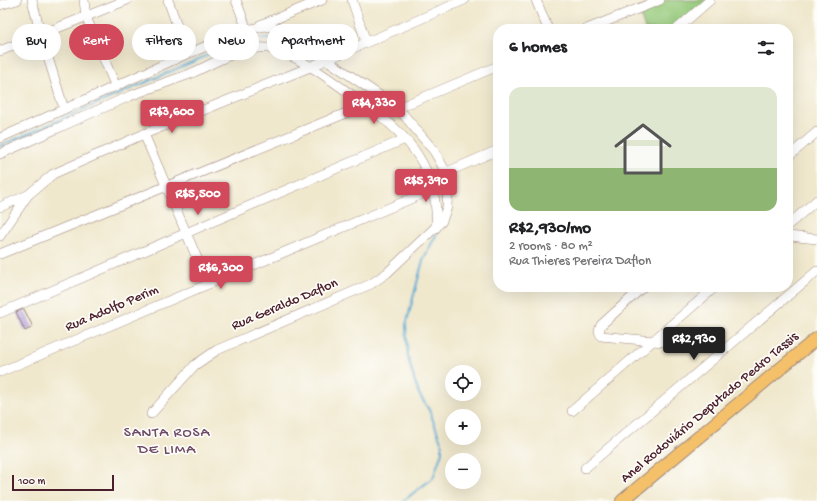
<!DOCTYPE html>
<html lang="en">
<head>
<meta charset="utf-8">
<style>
	:root { --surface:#fff; --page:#f6f6f6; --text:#202124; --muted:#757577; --accent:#d1495b }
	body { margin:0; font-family:"Gochi Hand",sans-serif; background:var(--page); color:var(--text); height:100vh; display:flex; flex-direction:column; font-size:15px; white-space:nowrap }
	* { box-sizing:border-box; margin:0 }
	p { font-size:13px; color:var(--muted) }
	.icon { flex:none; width:22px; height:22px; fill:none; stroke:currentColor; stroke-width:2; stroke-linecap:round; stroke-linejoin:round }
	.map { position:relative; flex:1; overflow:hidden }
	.details { position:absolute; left:493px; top:24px; width:300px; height:268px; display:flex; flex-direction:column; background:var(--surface); border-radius:16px; box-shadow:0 4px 16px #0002 }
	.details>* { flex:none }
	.guide { position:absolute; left:12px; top:24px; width:380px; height:36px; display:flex; gap:8px }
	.fabs { position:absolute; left:445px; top:365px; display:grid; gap:8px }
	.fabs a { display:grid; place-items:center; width:36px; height:36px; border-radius:50%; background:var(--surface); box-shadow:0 4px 16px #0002; font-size:20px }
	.scale { position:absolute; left:12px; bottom:10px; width:102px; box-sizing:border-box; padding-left:4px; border:2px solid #4a1f2b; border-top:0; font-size:11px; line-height:14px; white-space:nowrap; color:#4a1f2b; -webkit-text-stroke:3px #fdfcf7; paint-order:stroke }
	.price { position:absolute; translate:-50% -34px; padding:0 9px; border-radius:4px; background:var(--accent); color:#fff; font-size:13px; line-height:26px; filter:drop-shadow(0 1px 2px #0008) }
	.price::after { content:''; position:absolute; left:50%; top:24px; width:12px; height:9px; margin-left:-6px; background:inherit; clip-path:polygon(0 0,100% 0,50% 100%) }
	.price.active { background:#222; color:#fff }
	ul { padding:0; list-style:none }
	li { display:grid; align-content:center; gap:8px; height:212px; padding:0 16px }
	li span { display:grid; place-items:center; height:124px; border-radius:12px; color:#555 }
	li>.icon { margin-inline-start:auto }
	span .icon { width:72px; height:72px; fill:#fffc; stroke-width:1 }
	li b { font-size:17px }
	h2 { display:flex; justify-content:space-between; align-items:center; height:48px; padding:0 16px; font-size:17px }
	.tag { padding:0 14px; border-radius:18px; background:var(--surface); box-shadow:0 4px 16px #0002; font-size:14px; line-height:36px }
	.tag.active { background:var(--accent); color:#fff }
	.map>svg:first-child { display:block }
	.green { fill:#96ca7c; stroke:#707454 }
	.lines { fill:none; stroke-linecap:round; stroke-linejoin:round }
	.stream { stroke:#5aaad4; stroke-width:2 }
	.building { fill:#b09dd8 }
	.minor-casing { stroke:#9d847c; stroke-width:10 }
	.highway-casing { stroke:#9d847c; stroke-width:14 }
	.minor { stroke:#fff; stroke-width:9 }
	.highway { stroke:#f4c16a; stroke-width:12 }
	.labels { text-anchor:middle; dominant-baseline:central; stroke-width:3.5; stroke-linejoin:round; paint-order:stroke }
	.street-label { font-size:14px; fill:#4a1f2b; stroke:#fdfcf7 }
	.neighbourhood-label { font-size:15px; letter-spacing:1px; fill:#6e4b68; stroke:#fdfcf7 }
</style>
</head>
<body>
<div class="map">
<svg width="817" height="501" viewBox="0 0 817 501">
	<rect width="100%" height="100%" fill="#fdfcf7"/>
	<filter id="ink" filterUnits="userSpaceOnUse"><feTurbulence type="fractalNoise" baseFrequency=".025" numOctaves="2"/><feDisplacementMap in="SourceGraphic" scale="8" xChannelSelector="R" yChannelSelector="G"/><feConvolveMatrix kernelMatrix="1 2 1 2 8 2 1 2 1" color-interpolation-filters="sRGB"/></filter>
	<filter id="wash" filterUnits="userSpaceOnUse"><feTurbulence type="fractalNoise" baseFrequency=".012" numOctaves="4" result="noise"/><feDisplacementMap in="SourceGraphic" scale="16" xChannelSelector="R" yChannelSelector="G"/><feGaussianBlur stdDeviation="0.9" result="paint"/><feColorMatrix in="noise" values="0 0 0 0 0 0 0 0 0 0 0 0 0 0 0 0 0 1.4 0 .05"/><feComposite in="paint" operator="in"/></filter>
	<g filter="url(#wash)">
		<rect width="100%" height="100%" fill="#f0e8cd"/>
		<polygon class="green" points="660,0 710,0 677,29 645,29 638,9"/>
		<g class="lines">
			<g class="stream">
				<path d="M 0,146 L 247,38 C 280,37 289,43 316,61"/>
				<polyline points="403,501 433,478 442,452 442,444 429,410 419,394 414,379 408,357 406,325 423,260 437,233"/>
			</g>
		</g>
		<g id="blocks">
			<polygon class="building" points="24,309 33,327 25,331 16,312"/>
		</g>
	</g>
	<g filter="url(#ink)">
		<use href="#blocks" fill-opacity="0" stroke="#9d847c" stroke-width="1"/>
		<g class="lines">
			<defs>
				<g id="minor">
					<polyline points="32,0 41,35 64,109"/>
					<polyline points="84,0 86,17 116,87"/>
					<polyline points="168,0 187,54"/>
					<polyline points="236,0 247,30"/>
					<polyline points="352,0 366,42"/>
					<polyline points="536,0 548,29"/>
					<polyline points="0,5 17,0"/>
					<polyline points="260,25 322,0"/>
					<polyline points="587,29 660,0"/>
					<polyline points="677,29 710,0"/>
					<polyline points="0,51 127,0"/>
					<polyline points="398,108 498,66"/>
					<polyline points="144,134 208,284"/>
					<polyline points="0,138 187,54 247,30 265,26 276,28 302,40 327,60 398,108 434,151 446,172 448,186 447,207 442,221 387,273 371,284 217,350 195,365 151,414"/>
					<path d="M 0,154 C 43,135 86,115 130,96 C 150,88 171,81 192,73 C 215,63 242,45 268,48 C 299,53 350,94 376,113 C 416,142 439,178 436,228"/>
					<polyline points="788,157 817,132"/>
					<polyline points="434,189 434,182 440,175 498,150"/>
					<polyline points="0,207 28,195"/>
					<polyline points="788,225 817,200"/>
					<polyline points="0,236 28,195 53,174 144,134 310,67 464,0"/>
					<polyline points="788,236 817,239"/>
					<polyline points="0,254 366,105"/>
					<polyline points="643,287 601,325 599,331 601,336 726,348"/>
					<polyline points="0,313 405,139"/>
					<polyline points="0,372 434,189"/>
					<polyline points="572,411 715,287"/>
					<polyline points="585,468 817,271"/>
				</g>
				<polyline id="highway" points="622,501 817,338"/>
			</defs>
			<use href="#minor" class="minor-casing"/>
			<use href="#highway" class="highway-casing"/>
			<use href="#minor" class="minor"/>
			<use href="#highway" class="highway"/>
		</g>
	</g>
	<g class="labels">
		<g class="street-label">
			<text transform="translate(285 305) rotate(-23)">Rua Geraldo Daflon</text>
			<text transform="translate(112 309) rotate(-23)">Rua Adolfo Perim</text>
			<text transform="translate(710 408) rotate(-40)">Anel Rodoviário Deputado Pedro Tassis</text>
		</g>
		<g class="neighbourhood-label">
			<text x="167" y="433">SANTA ROSA<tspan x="167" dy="17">DE LIMA</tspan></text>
		</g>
	</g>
</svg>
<div class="fabs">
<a><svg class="icon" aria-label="locate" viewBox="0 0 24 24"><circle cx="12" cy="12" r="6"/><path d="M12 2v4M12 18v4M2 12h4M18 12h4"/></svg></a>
<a>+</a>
<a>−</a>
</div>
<div class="scale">100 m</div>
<b class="price" style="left:374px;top:125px">R$4,330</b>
<b class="price" style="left:172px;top:134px">R$3,600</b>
<b class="price" style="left:426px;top:203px">R$5,390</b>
<b class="price" style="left:198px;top:216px">R$5,500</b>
<b class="price" style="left:221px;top:290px">R$6,300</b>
<b class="price active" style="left:694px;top:361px">R$2,930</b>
<div class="guide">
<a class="tag">Buy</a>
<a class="tag active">Rent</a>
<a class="tag">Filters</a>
<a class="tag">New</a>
<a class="tag">Apartment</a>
</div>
<section class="details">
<h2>6 homes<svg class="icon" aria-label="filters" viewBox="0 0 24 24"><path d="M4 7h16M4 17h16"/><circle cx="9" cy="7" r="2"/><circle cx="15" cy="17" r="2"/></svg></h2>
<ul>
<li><span style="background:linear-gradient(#dfe7d0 65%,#8fb573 0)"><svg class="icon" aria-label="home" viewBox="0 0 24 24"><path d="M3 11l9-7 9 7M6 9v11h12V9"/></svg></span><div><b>R$2,930/mo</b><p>2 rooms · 80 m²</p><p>Rua Thieres Pereira Daflon</p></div></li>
</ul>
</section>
</div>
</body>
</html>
